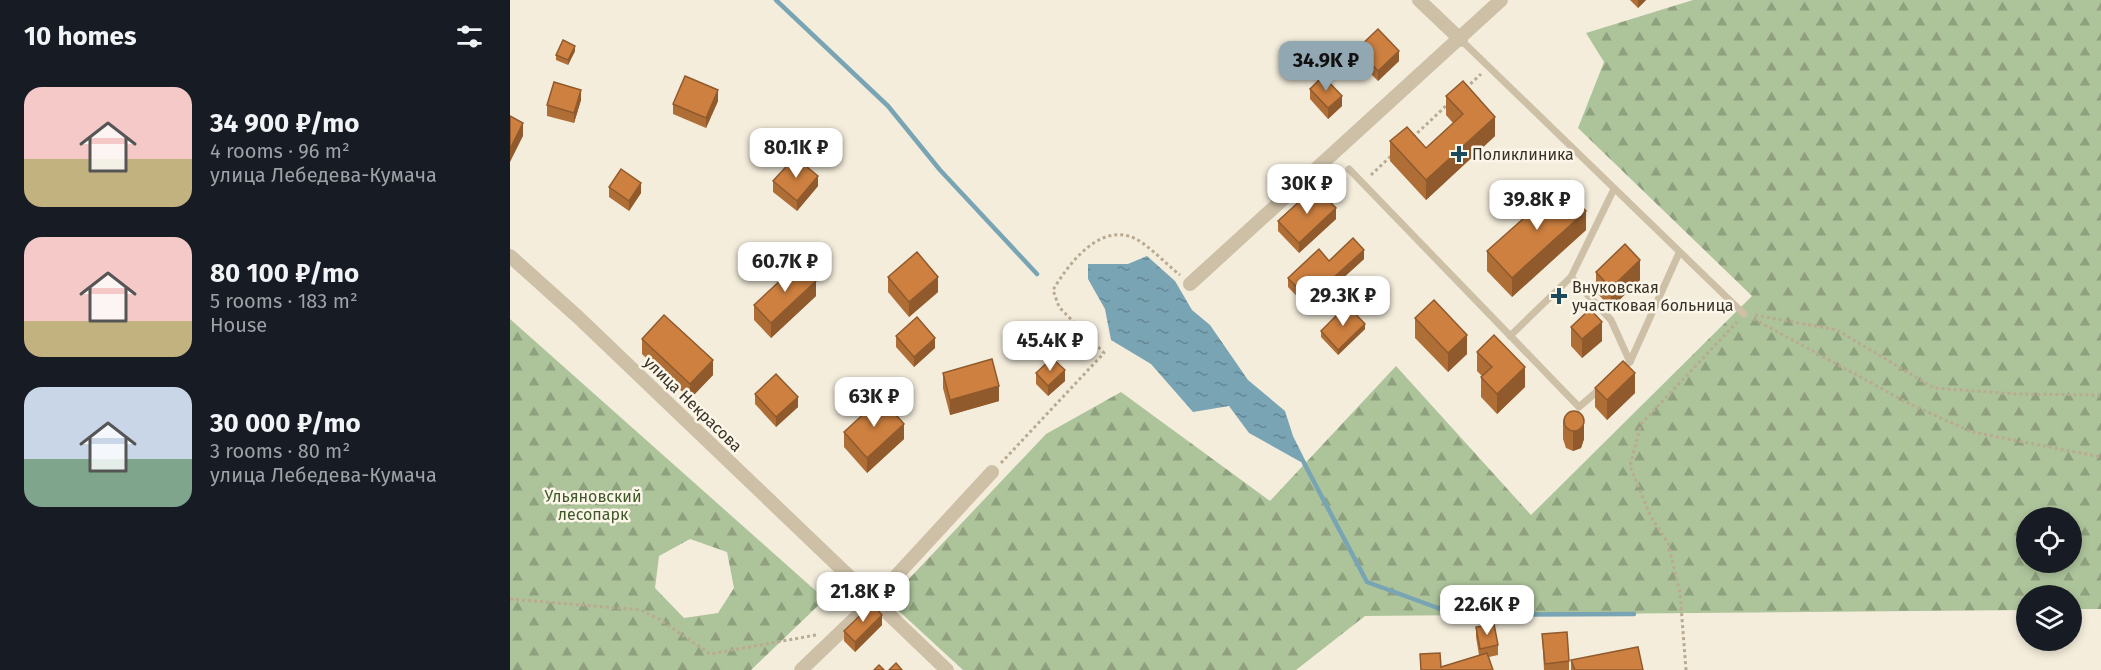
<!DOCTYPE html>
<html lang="en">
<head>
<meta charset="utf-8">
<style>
	:root { --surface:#171b24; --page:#242831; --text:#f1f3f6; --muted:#9ea1a6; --accent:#91a7b1 }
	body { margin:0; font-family:"Fira Sans",sans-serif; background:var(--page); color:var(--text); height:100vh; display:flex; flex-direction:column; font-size:22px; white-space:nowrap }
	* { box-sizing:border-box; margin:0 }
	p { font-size:20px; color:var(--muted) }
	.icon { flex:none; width:33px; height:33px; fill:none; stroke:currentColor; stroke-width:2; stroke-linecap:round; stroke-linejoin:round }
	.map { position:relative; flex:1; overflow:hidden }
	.sheet { display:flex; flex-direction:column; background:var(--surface); width:510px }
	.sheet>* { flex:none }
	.controls { position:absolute; left:1506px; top:507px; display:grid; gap:12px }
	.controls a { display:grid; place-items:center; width:66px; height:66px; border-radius:50%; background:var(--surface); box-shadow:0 3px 9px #0003; font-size:30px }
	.price { position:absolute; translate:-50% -51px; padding:0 14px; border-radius:12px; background:#fff; color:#222; font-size:20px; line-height:39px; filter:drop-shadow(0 2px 3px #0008) }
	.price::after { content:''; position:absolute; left:50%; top:36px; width:18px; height:14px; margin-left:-9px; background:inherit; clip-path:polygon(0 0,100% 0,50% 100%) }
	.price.selected { background:var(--accent); color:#111 }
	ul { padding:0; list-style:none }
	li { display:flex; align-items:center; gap:18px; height:150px; padding:0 24px }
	li span { display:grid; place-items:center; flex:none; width:168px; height:120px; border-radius:18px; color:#555 }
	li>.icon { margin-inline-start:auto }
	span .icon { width:72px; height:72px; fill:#fffc; stroke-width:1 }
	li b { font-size:26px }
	h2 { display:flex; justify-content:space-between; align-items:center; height:72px; padding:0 24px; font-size:26px }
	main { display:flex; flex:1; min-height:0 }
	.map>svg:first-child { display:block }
	.forest { fill:url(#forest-firs); fill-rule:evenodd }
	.water { fill:url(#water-ripples) }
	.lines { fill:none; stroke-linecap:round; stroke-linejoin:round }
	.stream { stroke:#79a4b3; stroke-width:4.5 }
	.path { stroke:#b9aa91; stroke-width:3; stroke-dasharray:3 3; stroke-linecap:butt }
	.service { stroke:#cdc0a7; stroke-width:7 }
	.minor { stroke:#cdc0a7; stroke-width:14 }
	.wall { fill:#b06e37 }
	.shaded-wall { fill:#905a2d }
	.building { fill:#cd8040; stroke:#905a2d; stroke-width:1.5 }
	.poi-dot { fill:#1b4b5d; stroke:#fbf6e8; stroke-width:2 }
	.labels { text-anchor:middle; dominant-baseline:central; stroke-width:5; stroke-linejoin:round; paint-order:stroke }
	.poi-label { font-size:16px; fill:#383128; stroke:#fbf6e8; text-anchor:start }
	.street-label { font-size:16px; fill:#383128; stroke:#fbf6e8 }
	.park-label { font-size:16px; fill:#3e582a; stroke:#fbf6e8 }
</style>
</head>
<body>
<main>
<section class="sheet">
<h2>10 homes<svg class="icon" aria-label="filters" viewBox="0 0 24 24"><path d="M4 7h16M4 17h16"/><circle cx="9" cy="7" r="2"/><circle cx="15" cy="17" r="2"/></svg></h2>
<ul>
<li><span style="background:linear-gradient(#f6c9c9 60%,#c2b280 0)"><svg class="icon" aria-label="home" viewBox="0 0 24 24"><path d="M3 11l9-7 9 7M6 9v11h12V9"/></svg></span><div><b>34 900 ₽/mo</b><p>4 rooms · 96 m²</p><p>улица Лебедева-Кумача</p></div></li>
<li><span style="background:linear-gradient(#f6c9c9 70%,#c2b280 0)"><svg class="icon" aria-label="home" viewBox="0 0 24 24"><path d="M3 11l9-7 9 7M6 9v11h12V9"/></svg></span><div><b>80 100 ₽/mo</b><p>5 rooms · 183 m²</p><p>House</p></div></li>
<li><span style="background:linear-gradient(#c9d6e8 60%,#7fa58c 0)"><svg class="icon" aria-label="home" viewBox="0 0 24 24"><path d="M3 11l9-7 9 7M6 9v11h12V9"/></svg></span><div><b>30 000 ₽/mo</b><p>3 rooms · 80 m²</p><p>улица Лебедева-Кумача</p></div></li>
</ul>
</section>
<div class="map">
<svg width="1591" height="670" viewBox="0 0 1591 670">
	<defs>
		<pattern id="forest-firs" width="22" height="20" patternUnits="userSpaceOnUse" patternTransform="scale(1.5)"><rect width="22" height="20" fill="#adc49b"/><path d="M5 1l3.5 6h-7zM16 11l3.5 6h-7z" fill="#8ea07e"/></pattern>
		<pattern id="water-ripples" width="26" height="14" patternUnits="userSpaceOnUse" patternTransform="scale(1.5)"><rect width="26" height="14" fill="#79a4b3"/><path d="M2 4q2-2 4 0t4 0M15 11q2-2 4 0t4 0" fill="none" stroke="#648692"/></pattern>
	</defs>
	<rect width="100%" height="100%" fill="#f4eddc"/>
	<g class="forest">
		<path d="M 1183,0 L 1591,0 L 1591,609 L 1562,609 L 1562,596 L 1516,596 L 1516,610 L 855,616 L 786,670 L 453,670 L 378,601 L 536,434 L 611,392 L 760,501 L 886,366 L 1021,515 L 1242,296 L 1068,128 L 1094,62 L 1076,33 ZM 1516,518 L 1562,518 L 1562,562 L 1516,562 Z"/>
		<path d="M 0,319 L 315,599 L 241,670 L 0,670 ZM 180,539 L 217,552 L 224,588 L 208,613 L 174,618 L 145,588 L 149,556 Z"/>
	</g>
	<polygon class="water" points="637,256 665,281 682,310 700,325 738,380 775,411 783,436 798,466 739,433 719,406 683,412 641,364 601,340 595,309 578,279 578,264 618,264"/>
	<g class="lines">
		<g class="stream">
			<polyline points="266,0 378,106 430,170 527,274"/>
			<polyline points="794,463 857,582 947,615 1124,614"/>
		</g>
		<g class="path">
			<polyline points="956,88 971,74"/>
			<polyline points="903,137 937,105"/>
			<polyline points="861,175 882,155"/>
			<polyline points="1245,315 1327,330 1424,388 1506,394 1590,395"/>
			<polyline points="1244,319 1400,404 1462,432 1591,457"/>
			<path d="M 491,463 L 594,353 L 549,307 L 543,290 C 559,263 591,221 626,239 C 642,248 656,264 670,275"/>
			<polyline points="0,599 131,610 149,619 200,654 306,635"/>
			<polyline points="1176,670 1170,593 1158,543 1140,515 1120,466 1131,424 1227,322"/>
		</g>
		<g class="service">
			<polyline points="951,40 1234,314"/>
			<polyline points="839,169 1069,407 1091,388"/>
			<polyline points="1061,277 1101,320 1120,362"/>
			<polyline points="1000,336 1061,277 1104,189"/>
			<polyline points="1110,370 1120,362 1169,253"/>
		</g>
		<g class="minor">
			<polyline points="909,0 951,40"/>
			<polyline points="0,256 68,317 437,670"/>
			<polyline points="680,284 991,0"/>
			<polyline points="291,670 364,600 482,472"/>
		</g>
	</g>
	<g class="wall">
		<polygon points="1120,0 1136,0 1128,8"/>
		<polygon points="847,49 889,61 868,81 847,60"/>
		<polygon points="65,51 58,65 46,60 46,55"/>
		<polygon points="800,89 832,106 818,119 800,99"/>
		<polygon points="936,96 985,136 916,200 880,161 880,141 916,148 943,123 936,115"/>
		<polygon points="71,100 64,123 37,116 37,105"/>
		<polygon points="208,101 196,128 163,114 163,104"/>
		<polygon points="263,181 308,186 287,211 263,192"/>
		<polygon points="99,187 131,193 119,211 99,197"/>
		<polygon points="826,219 789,253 768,231 768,221"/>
		<polygon points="1076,230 1002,297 977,271 977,251"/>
		<polygon points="854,259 799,309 778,287 778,278 819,261"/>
		<polygon points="1086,272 1130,280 1101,308 1086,292"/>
		<polygon points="378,277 428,292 399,317 378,292"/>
		<polygon points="306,296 261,338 244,320 244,305"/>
		<polygon points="905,318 957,354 938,372 905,338"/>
		<polygon points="1061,327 1092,341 1072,358 1061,346"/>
		<polygon points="855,329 828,355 811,337 811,331"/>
		<polygon points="386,336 425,348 404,367 386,347"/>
		<polygon points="132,339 203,375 180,399 132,354"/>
		<polygon points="967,352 1015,387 987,414 971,397 971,377 972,376 967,371"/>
		<polygon points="433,373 489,401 440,415 433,388"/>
		<polygon points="526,373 555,381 538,396 526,384"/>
		<polygon points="1085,388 1125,393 1097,420 1085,407"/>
		<polygon points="245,394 288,407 266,427 245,404"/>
		<polygon points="1053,420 1074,439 1071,448 1063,451 1056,448 1053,439"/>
		<polygon points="334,432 394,439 357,473 334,447"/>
		<polygon points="372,625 345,652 334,641 334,631"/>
		<polygon points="966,627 988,645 988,655 979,657 983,670 911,670 910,654 931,667 969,655 966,637"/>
		<polygon points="1032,634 1059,661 1059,670 1034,670"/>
		<polygon points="1061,660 1133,670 1061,670"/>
	</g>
	<g class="shaded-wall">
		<polygon points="1128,0 1136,0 1128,8"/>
		<polygon points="65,46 65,51 58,65 58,60"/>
		<polygon points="889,51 889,61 868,81 868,71"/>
		<polygon points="71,90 71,100 64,123 64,113"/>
		<polygon points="208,90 208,101 196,128 196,118"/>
		<polygon points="832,96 832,106 818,119 818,108"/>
		<polygon points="985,117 985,136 916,200 916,180"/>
		<polygon points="13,123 13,136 0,162 0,149"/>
		<polygon points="308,176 308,186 287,211 287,201"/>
		<polygon points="131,183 131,193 119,211 119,201"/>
		<polygon points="826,208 826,219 789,253 789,243"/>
		<polygon points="1076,211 1076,230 1002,297 1002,278"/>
		<polygon points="854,250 854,259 799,309 799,300"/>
		<polygon points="1130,260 1130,280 1101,308 1101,288"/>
		<polygon points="428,277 428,292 399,317 399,302"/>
		<polygon points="306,281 306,296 261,338 261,323"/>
		<polygon points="1092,322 1092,341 1072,358 1072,339"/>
		<polygon points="855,324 855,329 828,355 828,350"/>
		<polygon points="957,335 957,354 938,372 938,353"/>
		<polygon points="425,338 425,348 404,367 404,357"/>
		<polygon points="203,360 203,375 180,399 180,384"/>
		<polygon points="1015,367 1015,387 987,414 987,394"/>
		<polygon points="555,370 555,381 538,396 538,386"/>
		<polygon points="1125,373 1125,393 1097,420 1097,400"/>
		<polygon points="489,386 489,401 440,415 440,400"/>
		<polygon points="288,397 288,407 266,427 266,417"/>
		<polygon points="1074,420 1074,439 1071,448 1063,451 1063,431"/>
		<polygon points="394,424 394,439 357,473 357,458"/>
		<polygon points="372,615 372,625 345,652 345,642"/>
	</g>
	<g class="building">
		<polygon points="868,29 889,51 868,71 847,49"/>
		<polygon points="53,40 65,46 58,60 46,55"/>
		<polygon points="175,76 208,90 196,118 163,104"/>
		<polygon points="813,76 832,96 818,108 800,89"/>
		<polygon points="953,81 985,117 916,180 880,141 897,127 916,148 953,114 936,96"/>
		<polygon points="44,82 71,90 64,113 37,105"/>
		<polygon points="0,116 13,123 0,149"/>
		<polygon points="285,157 308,176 287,201 263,181"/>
		<polygon points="111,169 131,183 119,201 99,187"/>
		<polygon points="1052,184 1076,211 1002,278 977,251"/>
		<polygon points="805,187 826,208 789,243 768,221"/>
		<polygon points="843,238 854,250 799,300 778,278 809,249 819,261"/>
		<polygon points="1115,244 1130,260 1101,288 1086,272"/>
		<polygon points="407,252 428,277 399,302 378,277"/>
		<polygon points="289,263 306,281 261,323 244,305"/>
		<polygon points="924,300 957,335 938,353 905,318"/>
		<polygon points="837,305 855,324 828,350 811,331"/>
		<polygon points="1080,309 1092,322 1072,339 1061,327"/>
		<polygon points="154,315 203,360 180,384 132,339"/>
		<polygon points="407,317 425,338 404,357 386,336"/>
		<polygon points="984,335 1015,367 987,394 971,377 982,367 967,352"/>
		<polygon points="542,358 555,370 538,386 526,373"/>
		<polygon points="482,359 489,386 440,400 433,373"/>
		<polygon points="1113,361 1125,373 1097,400 1085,388"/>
		<polygon points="266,374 288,397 266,417 245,394"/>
		<polygon points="371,398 394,424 357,458 334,432"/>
		<circle cx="1064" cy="421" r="10"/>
		<polygon points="362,604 372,615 345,642 334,631"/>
		<polygon points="984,624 988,645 970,649 966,627"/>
		<polygon points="1057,632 1059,661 1035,664 1032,634"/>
		<polygon points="1128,647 1133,670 1065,670 1061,660"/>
		<polygon points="930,653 931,667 977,653 983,670 911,670 910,654"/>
		<polygon points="386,663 392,670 379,670"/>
		<polygon points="369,665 374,670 364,670"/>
	</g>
	<g class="poi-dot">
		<path d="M946 145h6v6h6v6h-6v6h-6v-6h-6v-6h6z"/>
		<path d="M1046 287h6v6h6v6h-6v6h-6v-6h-6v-6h6z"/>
	</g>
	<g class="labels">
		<g class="poi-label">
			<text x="962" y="154">Поликлиника</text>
			<text x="1062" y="287">Внуковская<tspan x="1062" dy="18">участковая больница</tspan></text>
		</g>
		<g class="street-label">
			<text transform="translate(183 404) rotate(44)">улица Некрасова</text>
		</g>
		<g class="park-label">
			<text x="83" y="496">Ульяновский<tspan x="83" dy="18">лесопарк</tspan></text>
		</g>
	</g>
</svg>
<div class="controls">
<a><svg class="icon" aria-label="locate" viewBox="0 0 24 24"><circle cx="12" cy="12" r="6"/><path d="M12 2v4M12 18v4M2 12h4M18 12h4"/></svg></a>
<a><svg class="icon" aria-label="layers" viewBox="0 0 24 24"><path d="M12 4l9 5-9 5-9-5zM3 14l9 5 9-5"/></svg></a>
</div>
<b class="price selected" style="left:816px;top:92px">34.9K ₽</b>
<b class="price" style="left:286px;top:179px">80.1K ₽</b>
<b class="price" style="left:797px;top:215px">30K ₽</b>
<b class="price" style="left:1027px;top:231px">39.8K ₽</b>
<b class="price" style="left:275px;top:293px">60.7K ₽</b>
<b class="price" style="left:833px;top:327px">29.3K ₽</b>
<b class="price" style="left:540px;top:372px">45.4K ₽</b>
<b class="price" style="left:364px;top:428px">63K ₽</b>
<b class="price" style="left:353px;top:623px">21.8K ₽</b>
<b class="price" style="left:977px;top:636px">22.6K ₽</b>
</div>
</main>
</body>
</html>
